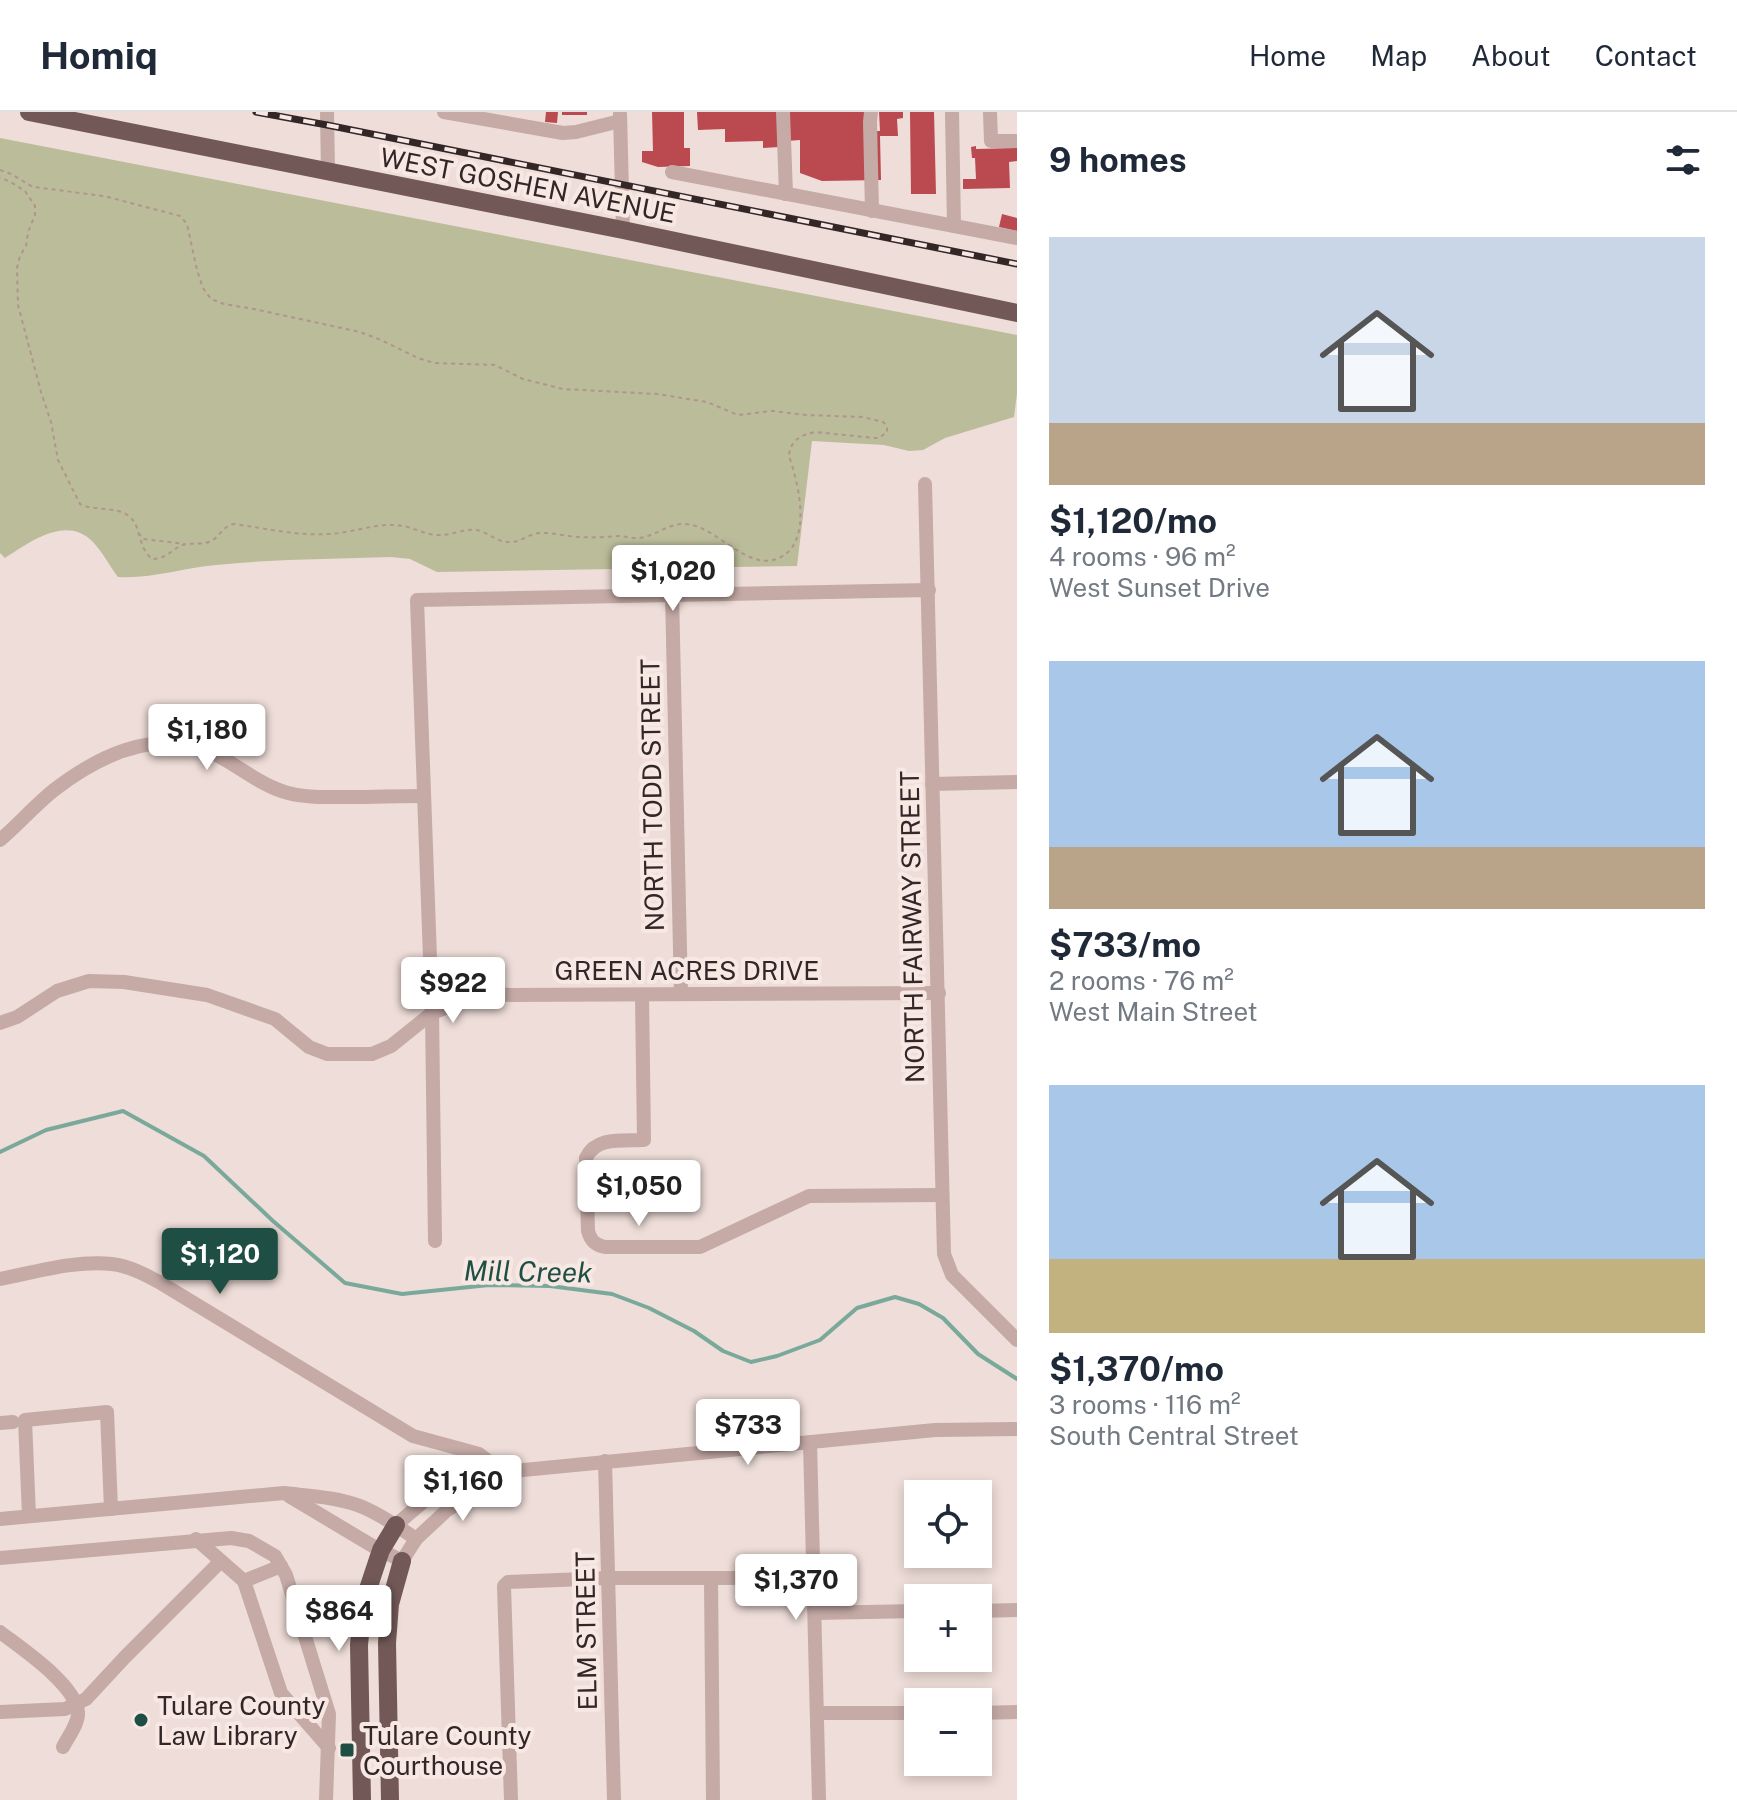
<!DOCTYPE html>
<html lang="en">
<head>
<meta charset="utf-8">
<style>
	:root { --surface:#fff; --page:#f6f6f7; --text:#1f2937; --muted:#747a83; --line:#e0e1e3; --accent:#1f4f44 }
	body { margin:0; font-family:"Public Sans",sans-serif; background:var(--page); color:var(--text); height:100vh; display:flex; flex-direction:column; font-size:30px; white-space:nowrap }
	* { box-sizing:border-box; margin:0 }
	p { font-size:26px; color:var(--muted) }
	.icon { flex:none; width:44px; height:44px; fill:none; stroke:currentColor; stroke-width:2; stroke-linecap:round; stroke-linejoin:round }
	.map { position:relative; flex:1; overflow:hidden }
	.side { display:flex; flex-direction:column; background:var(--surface); width:720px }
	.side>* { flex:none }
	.controls { position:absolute; left:904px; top:1368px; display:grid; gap:16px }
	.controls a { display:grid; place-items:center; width:88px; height:88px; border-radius:0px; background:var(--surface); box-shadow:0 4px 12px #0003; font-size:40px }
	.price { position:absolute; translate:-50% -68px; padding:0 18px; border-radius:8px; background:#fff; color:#222; font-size:26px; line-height:52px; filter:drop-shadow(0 2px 4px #0008) }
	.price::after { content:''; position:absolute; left:50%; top:48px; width:24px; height:18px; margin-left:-12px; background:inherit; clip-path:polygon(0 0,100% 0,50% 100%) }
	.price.active { background:var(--accent); color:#fff }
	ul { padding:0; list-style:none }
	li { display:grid; align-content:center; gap:16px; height:424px; padding:0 32px }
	li span { display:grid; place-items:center; height:248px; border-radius:0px; color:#555 }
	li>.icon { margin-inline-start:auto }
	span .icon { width:144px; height:144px; fill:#fffc; stroke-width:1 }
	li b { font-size:34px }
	h2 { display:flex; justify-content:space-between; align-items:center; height:96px; padding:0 32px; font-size:34px }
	header { display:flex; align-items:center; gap:48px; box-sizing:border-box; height:112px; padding:0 40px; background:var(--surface); border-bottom:2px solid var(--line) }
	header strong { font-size:38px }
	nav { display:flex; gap:44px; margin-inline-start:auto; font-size:28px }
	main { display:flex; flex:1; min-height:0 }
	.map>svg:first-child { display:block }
	.green { fill:#bbbc9a }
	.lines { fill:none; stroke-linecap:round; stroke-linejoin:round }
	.stream { stroke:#7aa99c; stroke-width:4 }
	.building { fill:#bb4950 }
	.path { stroke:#b19490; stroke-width:2; stroke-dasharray:4 4; stroke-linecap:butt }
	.minor { stroke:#c5aaa6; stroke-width:14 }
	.major { stroke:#725958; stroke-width:18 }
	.rail-casing { stroke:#322626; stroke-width:7 }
	.rail { stroke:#f7e8e4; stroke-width:4; stroke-dasharray:12; stroke-linecap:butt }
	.poi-dot { fill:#1f4f44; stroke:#f7e8e4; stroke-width:3 }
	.labels { text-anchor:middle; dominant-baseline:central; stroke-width:8; stroke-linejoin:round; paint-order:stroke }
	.street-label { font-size:26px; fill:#322626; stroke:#f7e8e4 }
	.poi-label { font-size:26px; fill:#322626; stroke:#f7e8e4; text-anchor:start }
	.water-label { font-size:28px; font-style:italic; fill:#1f4f44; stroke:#f7e8e4 }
</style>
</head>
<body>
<header>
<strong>Homiq</strong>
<nav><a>Home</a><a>Map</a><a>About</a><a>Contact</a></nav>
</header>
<main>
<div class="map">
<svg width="1017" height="1688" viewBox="0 0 1017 1688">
	<rect width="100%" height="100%" fill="#eeddd8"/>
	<path class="green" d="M 0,26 L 1017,223 L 1017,281 L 1014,305 L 945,326 L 923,338 L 909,339 L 884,333 L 812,329 L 797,454 L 437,460 L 410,447 L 391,445 C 332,447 274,447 216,453 C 183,456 151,467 118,465 C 109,453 102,439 92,429 C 65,403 29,431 5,446 L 0,441 Z"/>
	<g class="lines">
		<polyline class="stream" points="0,1040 46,1018 123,999 204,1044 273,1109 345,1171 402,1182 489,1173 550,1174 612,1182 649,1196 694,1219 723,1239 751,1250 777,1244 820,1228 857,1196 895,1185 919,1192 943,1206 978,1242 1017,1267"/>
	</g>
	<g class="building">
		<polygon points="546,0 558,0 557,11 545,10"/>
		<rect x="562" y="0" width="25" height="3"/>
		<polygon points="652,0 684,0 684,36 690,36 690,54 658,55 642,50 642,39 653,39"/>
		<polygon points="697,0 778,0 779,35 763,36 763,29 725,30 725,17 698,18"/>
		<polygon points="786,0 864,0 864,19 880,19 879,0 903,0 903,6 897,7 898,24 880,24 881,68 822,69 800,61 800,28 787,29"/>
		<polygon points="910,0 934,0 936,82 911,82"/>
		<polygon points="976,34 976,37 1017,36 1017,49 1009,50 1010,76 963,77 963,67 976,67 975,46 972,46 971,35"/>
		<polygon points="1002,102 1017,106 1017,119 999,115"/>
	</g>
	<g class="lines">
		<g class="path">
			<path d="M 0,58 L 11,62 L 33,75 L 104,84 L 180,104 L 187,112 L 197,158 L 203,176 L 211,187 L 224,192 L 254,197 L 360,220 L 381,228 L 418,246 L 434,251 L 495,253 L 523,267 L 563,277 L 657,282 L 707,290 L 738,303 L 772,299 L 806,303 L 863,305 L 883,310 L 887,314 L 887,320 L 879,326 L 875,326 L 815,320 C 800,323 790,329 789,344 C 798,370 813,428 781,445 C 747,463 715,410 682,412 C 665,413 653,426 636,426 C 630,426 624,424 618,424 C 606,425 593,426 581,425 C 567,425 553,420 539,421 C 529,422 521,430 511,430 C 498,431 489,421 477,418 C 465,416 453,423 441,423 C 425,424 411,413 394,413 C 373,412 351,421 329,422 C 294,424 266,416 233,412 C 223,415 221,422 213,428 C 205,433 196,431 187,432 C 173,434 169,447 152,447 C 137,434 142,417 131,406 C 118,393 96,400 80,392 L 58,348 L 51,310 L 41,280 L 18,193 L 17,156 L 20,144 L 26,134 L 28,120 L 35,103 L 35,94 L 25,79 L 9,69 L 0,66"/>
			<polyline points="138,421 144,427 185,432"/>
		</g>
		<g class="minor">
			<polyline points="327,0 328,60"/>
			<polyline points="444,0 563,21 576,20 620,9"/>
			<polyline points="783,0 786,82"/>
			<polyline points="871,0 870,10 872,99"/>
			<polyline points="952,0 954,114"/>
			<polyline points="990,0 991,29 1017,29"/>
			<polyline points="620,2 623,118"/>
			<polyline points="672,60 1017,126"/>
			<polyline points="925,372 944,1142 952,1163 1017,1228"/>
			<polyline points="672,482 681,882"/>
			<polyline points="932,672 1017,670"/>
			<path d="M 0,728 C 19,712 35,693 54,678 C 93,648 145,621 196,635 C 230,644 254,672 288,681 C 308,686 329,685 349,685 C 374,685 398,684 423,684"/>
			<path d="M 642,883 L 644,1028 C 624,1029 596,1024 586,1046 L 588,1119 C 591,1129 595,1133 605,1135 L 700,1135 L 809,1084 L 942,1083"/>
			<polyline points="0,911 17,905 57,879 89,869 124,870 207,883 275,907 309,935 327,942 372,942 391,934 432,901 480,883 939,881"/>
			<polyline points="435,1129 432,901 417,488 929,478"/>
			<path d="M 0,1167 C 36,1160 75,1148 112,1152 C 129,1154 144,1162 159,1170 L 413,1324 L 479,1342 L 503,1360"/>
			<polyline points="0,1311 13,1310"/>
			<polyline points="810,1330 819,1688"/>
			<polyline points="605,1349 614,1688"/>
			<polyline points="289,1384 371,1433 402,1449 416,1427 446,1399 466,1386 488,1375 503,1360"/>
			<polyline points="29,1404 25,1308 107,1300 111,1397"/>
			<path d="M 0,1407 L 284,1381 C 310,1384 336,1385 360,1394 C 380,1402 399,1415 416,1427"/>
			<path d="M 396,1413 C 416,1396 452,1362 477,1359 C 485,1357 495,1360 503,1360 L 935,1318 L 1017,1317"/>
			<polyline points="196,1427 244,1469 281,1581 329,1636"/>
			<polyline points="0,1446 231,1426 249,1429 275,1444 286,1463 329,1602 326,1688"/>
			<polyline points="711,1466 713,1688"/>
			<polyline points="244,1469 281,1454"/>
			<polyline points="978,1499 1017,1498"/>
			<polyline points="815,1501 918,1499"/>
			<path d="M 0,1520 C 22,1537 75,1572 78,1600 C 79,1611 68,1625 63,1635"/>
			<polyline points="0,1600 65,1597 86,1587 125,1545 221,1449"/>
			<polyline points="817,1601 918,1601"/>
			<polyline points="978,1601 1017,1600"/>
			<polyline points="511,1688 504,1474 508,1470 609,1466 814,1466"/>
		</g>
		<g class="major">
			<polyline points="29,0 623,118 1017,201"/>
			<polyline points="362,1688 359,1533 363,1492 381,1438 396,1413"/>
			<polyline points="390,1688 387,1531 390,1492 402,1449"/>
		</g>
		<defs>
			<polyline id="rail" points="256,0 327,13 1017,152"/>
		</defs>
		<use href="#rail" class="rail-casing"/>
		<use href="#rail" class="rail"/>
	</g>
	<g class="poi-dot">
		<circle cx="141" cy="1608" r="8"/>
		<rect x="339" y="1630" width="16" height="16" rx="4"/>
	</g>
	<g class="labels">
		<g class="street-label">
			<text transform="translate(528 73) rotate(11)">WEST GOSHEN AVENUE</text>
			<text transform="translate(652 683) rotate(-91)">NORTH TODD STREET</text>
			<text transform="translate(912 815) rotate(-91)">NORTH FAIRWAY STREET</text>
			<text x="687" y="858">GREEN ACRES DRIVE</text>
			<text transform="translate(586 1519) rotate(-91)">ELM STREET</text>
		</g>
		<g class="poi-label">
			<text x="157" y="1593">Tulare County<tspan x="157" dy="30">Law Library</tspan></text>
			<text x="363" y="1623">Tulare County<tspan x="363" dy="30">Courthouse</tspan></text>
		</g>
		<g class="water-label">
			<text transform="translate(528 1159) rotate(1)">Mill Creek</text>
		</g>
	</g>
</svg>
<div class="controls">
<a><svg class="icon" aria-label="locate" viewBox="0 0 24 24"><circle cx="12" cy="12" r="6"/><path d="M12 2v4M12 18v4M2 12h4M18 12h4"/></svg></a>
<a>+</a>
<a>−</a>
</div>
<b class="price" style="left:673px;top:501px">$1,020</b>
<b class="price" style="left:207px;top:660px">$1,180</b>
<b class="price" style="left:453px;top:913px">$922</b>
<b class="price" style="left:639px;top:1116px">$1,050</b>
<b class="price active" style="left:220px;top:1184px">$1,120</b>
<b class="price" style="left:748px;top:1355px">$733</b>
<b class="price" style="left:463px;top:1411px">$1,160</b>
<b class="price" style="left:796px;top:1510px">$1,370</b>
<b class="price" style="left:339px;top:1541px">$864</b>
</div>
<section class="side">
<h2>9 homes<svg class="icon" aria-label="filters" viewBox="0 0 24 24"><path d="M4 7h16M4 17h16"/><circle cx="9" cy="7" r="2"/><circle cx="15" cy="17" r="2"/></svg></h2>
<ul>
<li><span style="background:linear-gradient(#c9d6e8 75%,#b9a48a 0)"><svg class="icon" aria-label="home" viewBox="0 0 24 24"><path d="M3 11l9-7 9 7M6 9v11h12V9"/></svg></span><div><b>$1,120/mo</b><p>4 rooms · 96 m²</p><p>West Sunset Drive</p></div></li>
<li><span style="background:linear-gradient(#a9c7e8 75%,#b9a48a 0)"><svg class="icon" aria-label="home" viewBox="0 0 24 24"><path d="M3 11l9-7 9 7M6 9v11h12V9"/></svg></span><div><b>$733/mo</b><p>2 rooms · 76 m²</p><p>West Main Street</p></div></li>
<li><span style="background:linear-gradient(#a9c7e8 70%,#c2b280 0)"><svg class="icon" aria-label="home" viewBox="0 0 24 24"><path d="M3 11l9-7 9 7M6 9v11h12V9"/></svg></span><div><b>$1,370/mo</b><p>3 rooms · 116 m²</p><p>South Central Street</p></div></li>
</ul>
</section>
</main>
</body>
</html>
